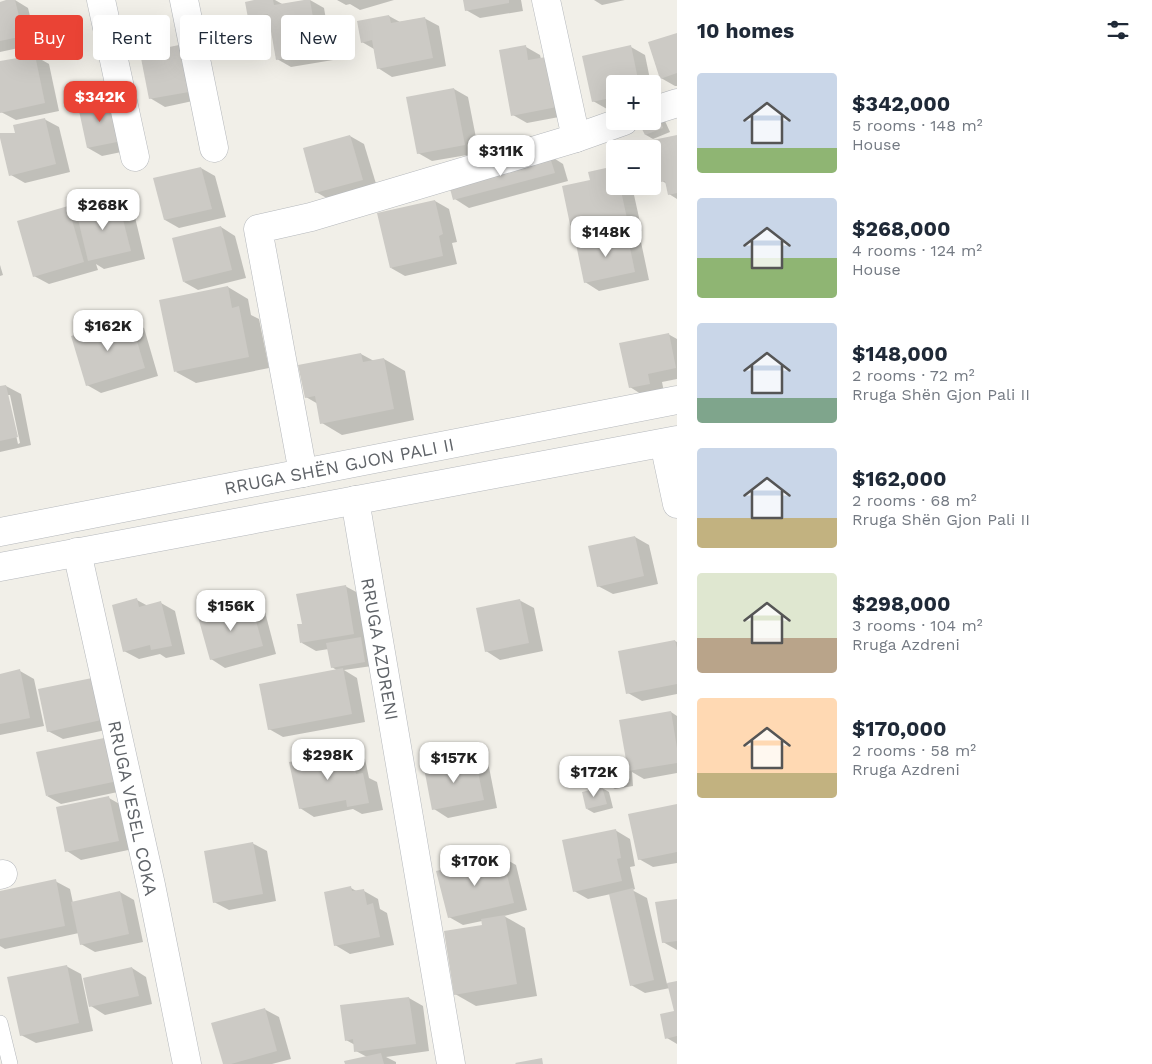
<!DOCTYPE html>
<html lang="en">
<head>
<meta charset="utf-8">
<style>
	:root { --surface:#fff; --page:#f6f6f7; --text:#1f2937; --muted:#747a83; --accent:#ea4335 }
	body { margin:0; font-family:"Work Sans",sans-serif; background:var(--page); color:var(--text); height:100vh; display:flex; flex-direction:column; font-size:19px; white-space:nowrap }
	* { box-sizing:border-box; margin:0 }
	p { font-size:16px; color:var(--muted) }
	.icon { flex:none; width:28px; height:28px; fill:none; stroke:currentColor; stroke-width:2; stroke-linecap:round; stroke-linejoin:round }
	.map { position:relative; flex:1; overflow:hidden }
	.sheet { display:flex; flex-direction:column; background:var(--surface); width:475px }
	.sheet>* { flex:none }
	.banner { position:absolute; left:15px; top:15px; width:475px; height:45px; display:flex; gap:10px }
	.fabs { position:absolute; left:606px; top:75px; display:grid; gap:10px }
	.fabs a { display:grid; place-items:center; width:55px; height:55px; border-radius:5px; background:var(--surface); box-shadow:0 5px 20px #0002; font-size:25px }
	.price { position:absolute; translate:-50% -42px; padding:0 11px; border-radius:10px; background:#fff; color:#222; font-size:16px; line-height:32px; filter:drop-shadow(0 1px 2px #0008) }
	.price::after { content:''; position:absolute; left:50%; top:30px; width:15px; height:11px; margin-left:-8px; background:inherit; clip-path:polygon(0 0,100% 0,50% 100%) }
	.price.on { background:var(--accent); color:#fff }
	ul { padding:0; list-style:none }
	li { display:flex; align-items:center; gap:15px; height:125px; padding:0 20px }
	li span { display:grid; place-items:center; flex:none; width:140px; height:100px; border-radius:5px; color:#555 }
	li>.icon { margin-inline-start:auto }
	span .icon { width:60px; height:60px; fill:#fffc; stroke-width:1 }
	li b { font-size:21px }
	h2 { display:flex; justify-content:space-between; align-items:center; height:60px; padding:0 20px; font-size:21px }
	.chip { padding:0 18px; border-radius:5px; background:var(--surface); box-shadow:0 5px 20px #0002; font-size:18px; line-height:45px }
	.chip.on { background:var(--accent); color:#fff }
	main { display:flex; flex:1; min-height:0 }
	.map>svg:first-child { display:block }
	.shadow { fill:#0003; fill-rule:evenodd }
	.building { fill:#cccac5 }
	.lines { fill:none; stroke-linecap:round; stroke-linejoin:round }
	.service-casing { stroke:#b5b8bc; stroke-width:16 }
	.minor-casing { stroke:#b5b8bc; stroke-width:29 }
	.tertiary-casing { stroke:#b5b8bc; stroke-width:29 }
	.service { stroke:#fff; stroke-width:15 }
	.minor { stroke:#fff; stroke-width:28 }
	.tertiary { stroke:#fff; stroke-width:28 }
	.labels { text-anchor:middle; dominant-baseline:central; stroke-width:4.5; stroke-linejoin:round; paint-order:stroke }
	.street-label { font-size:18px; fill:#5f6368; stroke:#fff }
</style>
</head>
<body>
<main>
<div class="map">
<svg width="677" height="1064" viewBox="0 0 677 1064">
	<rect width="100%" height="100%" fill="#f1efe8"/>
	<g class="shadow">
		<polygon points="12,0 15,0 28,8 37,44 0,52 0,3"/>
		<polygon points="261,0 275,0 284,5 310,0 324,8 333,60 291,67 277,59 271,24 264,25 250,17"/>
		<polygon points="337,0 394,0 360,10 350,4 346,5"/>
		<polygon points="464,0 521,0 523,11 480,18 466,10"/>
		<polygon points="594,0 625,0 602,5"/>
		<polygon points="389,16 400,22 424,18 439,26 446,66 392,77 378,68 374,49 362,42"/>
		<polygon points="677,34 677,86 675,86 661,78"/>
		<polygon points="179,47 193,55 202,99 165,107 150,98"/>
		<polygon points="526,47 540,55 541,59 575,114 527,123 513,115"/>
		<polygon points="631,47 645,55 651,84 615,84 615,107 607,109 593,101"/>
		<polygon points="35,56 49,64 59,111 16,120 1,112 0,105 0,63"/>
		<polygon points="454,89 468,97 479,153 432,161 418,153"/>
		<polygon points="80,107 136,149 102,156 88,148"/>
		<polygon points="44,119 59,127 70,172 25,183 11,175"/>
		<polygon points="665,121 670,132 653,139 646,135 641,123"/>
		<polygon points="350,136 364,144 377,187 330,200 316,192"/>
		<polygon points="677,136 677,199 669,194 667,184 662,181"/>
		<polygon points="549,155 563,164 568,181 469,208 455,199"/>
		<polygon points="201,168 215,176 226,217 179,228 165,220 155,179"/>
		<polygon points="615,168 615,186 632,186 642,231 626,234 641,242 649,280 599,291 585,282 588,242 573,234 591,181"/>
		<polygon points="118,201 133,209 145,259 104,269 96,264 98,270 49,284 34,276 68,208 76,212"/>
		<polygon points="435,201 449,209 457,242 452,243 457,264 405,276 391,268"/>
		<polygon points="221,227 235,236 246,278 198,290 184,282"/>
		<polygon points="0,265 3,275 0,276"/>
		<polygon points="228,287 248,299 251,315 259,319 269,368 196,383 176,372"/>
		<polygon points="129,320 144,328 158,376 101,393 87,385"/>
		<polygon points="668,334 677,339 677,379 662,382 664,392 644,396 630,387"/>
		<polygon points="361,354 374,361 384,359 405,371 414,420 342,435 322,423 318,404 306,397"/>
		<path d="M 6,386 L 21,394 L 31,445 L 0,452 L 0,387 ZM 7,395 L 10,395 L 20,443 L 18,444 Z"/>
		<polygon points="635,537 649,545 658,584 613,594 598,586"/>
		<polygon points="345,586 360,594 372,666 344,670 357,678 365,722 283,737 269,729 338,671 332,667 329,649 316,651 302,643 303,625"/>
		<polygon points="137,600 148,606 161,603 175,611 185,654 166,658 160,654 139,659 124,651"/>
		<polygon points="519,600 534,608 543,651 500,660 486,651"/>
		<polygon points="251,604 265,612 276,654 225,668 211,659"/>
		<polygon points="675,641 677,642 677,694 642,701 628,693"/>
		<polygon points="20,671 34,679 44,726 0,735 0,675"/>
		<polygon points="39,690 120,727 63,739 48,731"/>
		<polygon points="671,712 677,716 677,773 644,779 632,772 633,786 615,789 608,785 625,768 630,771 621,721"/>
		<polygon points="123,746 132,789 61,804 47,796"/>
		<polygon points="351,751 365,759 369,778 377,782 383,810 362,814 353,809 314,817 300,808"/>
		<polygon points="475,759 489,767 497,808 448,818 434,809"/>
		<polygon points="602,788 609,792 613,808 594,813 587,809"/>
		<polygon points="109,798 123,806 133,849 81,860 67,851"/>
		<polygon points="677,805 677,863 653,867 639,859"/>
		<polygon points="615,830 630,839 635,866 630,867 635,889 632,890 647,898 667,984 677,982 677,1044 667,1038 675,1012 670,988 645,993 631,985 611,894 588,899 574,891"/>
		<polygon points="252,843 267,851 276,901 229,910 214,902"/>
		<polygon points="502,857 516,865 527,910 504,916 525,928 537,996 476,1006 455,994 483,926 482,921 463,925 449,917"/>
		<polygon points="55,881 70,889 73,903 120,892 134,900 143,942 95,952 81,944 79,933 5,949 0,946 0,892"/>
		<polygon points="351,888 358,892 364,891 378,899 380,909 387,913 394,945 350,954 335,945"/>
		<polygon points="677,900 677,950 663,942"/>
		<polygon points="66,966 81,974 93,1031 36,1043 21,1035"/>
		<polygon points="132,968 146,977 152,1004 105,1015 91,1006"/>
		<polygon points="409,998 423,1006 429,1051 386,1057 396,1062 396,1064 346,1064 367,1057 356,1051 355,1045 346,1040"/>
		<polygon points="264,1009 279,1017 291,1059 272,1064 224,1064"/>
	</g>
	<g class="building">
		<polygon points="6,0 15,0 24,36 0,41 0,2"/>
		<polygon points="254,0 273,0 274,5 304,0 310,0 319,52 276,60 268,14 248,18 245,2"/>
		<polygon points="463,0 509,0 509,3 465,11"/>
		<polygon points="389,15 391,23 425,17 433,58 377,69 372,40 361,43 357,21"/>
		<polygon points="677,33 677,73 660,79 648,42"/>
		<polygon points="179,45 189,92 149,99 140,53"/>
		<polygon points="526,45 528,60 552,56 562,106 511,116 499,50"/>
		<polygon points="631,45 639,84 615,84 615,97 592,102 582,56"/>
		<polygon points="35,55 45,103 0,113 0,61"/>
		<polygon points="454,88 465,145 417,154 406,97"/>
		<polygon points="114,99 122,141 87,148 78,106"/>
		<polygon points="659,116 663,128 645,135 639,123"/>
		<polygon points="45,118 56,164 9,176 0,138 0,133 15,133 13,125"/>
		<polygon points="350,135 363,180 315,193 303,148"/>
		<polygon points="677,135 677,193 668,195 665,181 661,182 653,140"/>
		<polygon points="549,154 555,173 453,200 448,181"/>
		<polygon points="615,166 615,186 620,186 628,223 572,234 562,186 590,180 588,172"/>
		<polygon points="201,167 212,209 164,220 153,178"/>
		<polygon points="118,200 131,251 88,261 76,211"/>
		<polygon points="435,200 443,234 439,236 443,256 390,268 377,213"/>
		<polygon points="68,206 84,262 33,277 17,221"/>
		<polygon points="221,226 232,270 183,282 172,238"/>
		<polygon points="627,233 635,272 584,283 576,244"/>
		<polygon points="228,286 232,308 239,306 249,357 174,372 159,300"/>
		<polygon points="130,318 145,368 86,386 71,336"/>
		<polygon points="669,333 676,368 648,374 650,384 629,388 619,343"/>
		<polygon points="361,353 363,362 384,358 394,409 320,424 315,396 305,398 298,365"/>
		<polygon points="6,385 18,437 0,441 0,386"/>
		<polygon points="635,536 644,576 597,587 588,546"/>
		<polygon points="346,585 354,634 300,643 297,624 302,624 296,594"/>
		<polygon points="137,598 139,607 161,601 172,646 151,650 150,645 123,652 112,605"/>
		<polygon points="520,599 529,643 485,652 476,608"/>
		<polygon points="251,603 263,646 210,660 198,617"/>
		<polygon points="361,637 365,662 331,668 326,643"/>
		<polygon points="675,640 677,648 677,684 626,694 618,651"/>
		<polygon points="343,668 352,714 268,730 259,684"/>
		<polygon points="20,669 30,718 0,724 0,674"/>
		<polygon points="97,677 106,719 47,732 38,689"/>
		<polygon points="671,711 677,748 677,763 628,771 619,720"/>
		<polygon points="109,737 118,781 46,796 36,752"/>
		<polygon points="351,750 356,774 363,773 369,803 347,807 346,800 299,809 289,762"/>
		<polygon points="475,758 484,800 432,810 424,768"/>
		<polygon points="625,767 627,783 606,785 605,770"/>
		<polygon points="602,787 607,804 586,809 582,792"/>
		<polygon points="109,796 119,841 65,852 56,807"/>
		<polygon points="677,804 677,852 638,860 628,814"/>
		<polygon points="616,829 621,858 617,859 622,881 573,892 562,840"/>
		<polygon points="253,842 263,894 213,903 204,851"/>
		<polygon points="502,855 514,903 448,918 436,871"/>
		<polygon points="56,879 65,926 0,939 0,891"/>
		<polygon points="351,886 352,891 364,889 367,905 373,903 380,937 334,946 324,892"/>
		<polygon points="633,888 654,980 630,986 609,894"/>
		<polygon points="120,891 129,934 80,945 71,902"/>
		<polygon points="677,899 677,941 662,943 655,902"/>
		<polygon points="505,915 517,984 454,995 444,931 482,925 481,919"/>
		<polygon points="67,965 79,1023 20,1036 7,977"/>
		<polygon points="132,967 139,996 89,1007 83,978"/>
		<polygon points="677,981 677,1036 665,1039 660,1014 674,1011 667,983"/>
		<polygon points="409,997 416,1044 354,1052 353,1039 345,1041 340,1005"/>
		<polygon points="265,1008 277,1051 231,1064 223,1064 211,1023"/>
		<polygon points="381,1053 384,1064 345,1064 344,1061"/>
		<polygon points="542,1058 543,1064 516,1064 515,1063"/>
	</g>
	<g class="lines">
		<defs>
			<polyline id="service" points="0,1023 10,1064"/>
			<g id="minor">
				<polyline points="101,0 135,157"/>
				<polyline points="184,0 214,148"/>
				<polyline points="546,0 576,138"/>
				<polyline points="652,111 677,103"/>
				<polyline points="664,443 677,504"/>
				<polyline points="303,473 258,229 311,217 576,138 624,121"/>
				<polyline points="355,500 451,1064"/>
				<polyline points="77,552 151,885 187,1064"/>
				<polyline points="0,875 3,874"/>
			</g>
			<g id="tertiary">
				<polyline points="0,532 677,400"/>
				<polyline points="0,567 677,440"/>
			</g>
		</defs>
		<use href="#service" class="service-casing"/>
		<use href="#minor" class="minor-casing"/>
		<use href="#tertiary" class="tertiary-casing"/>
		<use href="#service" class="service"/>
		<use href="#minor" class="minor"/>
		<use href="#tertiary" class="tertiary"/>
	</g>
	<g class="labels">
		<g class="street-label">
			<text transform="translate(339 466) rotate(-11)">RRUGA SHËN GJON PALI II</text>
			<text transform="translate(380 649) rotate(80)">RRUGA AZDRENI</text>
			<text transform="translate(133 808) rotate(78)">RRUGA VESEL COKA</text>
		</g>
	</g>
</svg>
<div class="fabs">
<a>+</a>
<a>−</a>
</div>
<b class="price on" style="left:100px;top:123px">$342K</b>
<b class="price" style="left:501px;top:177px">$311K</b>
<b class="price" style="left:103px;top:231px">$268K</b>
<b class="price" style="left:606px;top:258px">$148K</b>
<b class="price" style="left:108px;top:352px">$162K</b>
<b class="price" style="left:231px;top:632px">$156K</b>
<b class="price" style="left:328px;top:781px">$298K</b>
<b class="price" style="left:454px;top:784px">$157K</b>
<b class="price" style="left:594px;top:798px">$172K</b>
<b class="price" style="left:475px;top:887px">$170K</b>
<div class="banner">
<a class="chip on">Buy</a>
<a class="chip">Rent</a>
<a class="chip">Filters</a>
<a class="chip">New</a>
</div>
</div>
<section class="sheet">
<h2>10 homes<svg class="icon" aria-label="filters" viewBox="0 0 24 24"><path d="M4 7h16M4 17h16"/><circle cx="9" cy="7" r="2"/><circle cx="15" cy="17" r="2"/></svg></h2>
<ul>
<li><span style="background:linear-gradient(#c9d6e8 75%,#8fb573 0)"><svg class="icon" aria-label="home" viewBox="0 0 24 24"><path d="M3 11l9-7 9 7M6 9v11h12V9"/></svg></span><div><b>$342,000</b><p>5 rooms · 148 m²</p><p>House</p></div></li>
<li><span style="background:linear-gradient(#c9d6e8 60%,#8fb573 0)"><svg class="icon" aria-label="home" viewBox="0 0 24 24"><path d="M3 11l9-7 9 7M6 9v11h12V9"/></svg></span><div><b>$268,000</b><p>4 rooms · 124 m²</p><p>House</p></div></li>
<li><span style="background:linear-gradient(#c9d6e8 75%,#7fa58c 0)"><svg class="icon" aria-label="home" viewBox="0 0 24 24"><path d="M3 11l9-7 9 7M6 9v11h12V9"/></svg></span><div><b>$148,000</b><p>2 rooms · 72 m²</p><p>Rruga Shën Gjon Pali II</p></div></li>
<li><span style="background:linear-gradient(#c9d6e8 70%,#c2b280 0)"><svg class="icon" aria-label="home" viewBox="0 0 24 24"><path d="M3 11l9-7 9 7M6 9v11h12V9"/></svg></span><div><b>$162,000</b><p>2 rooms · 68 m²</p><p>Rruga Shën Gjon Pali II</p></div></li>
<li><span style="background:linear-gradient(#dfe7d0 65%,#b9a48a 0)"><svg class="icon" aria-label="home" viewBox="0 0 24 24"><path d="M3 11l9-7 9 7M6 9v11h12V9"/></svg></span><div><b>$298,000</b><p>3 rooms · 104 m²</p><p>Rruga Azdreni</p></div></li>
<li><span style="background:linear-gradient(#ffd9b3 75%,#c2b280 0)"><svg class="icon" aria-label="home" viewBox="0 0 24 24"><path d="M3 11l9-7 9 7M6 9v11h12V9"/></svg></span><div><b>$170,000</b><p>2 rooms · 58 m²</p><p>Rruga Azdreni</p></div></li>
</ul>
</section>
</main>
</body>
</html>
